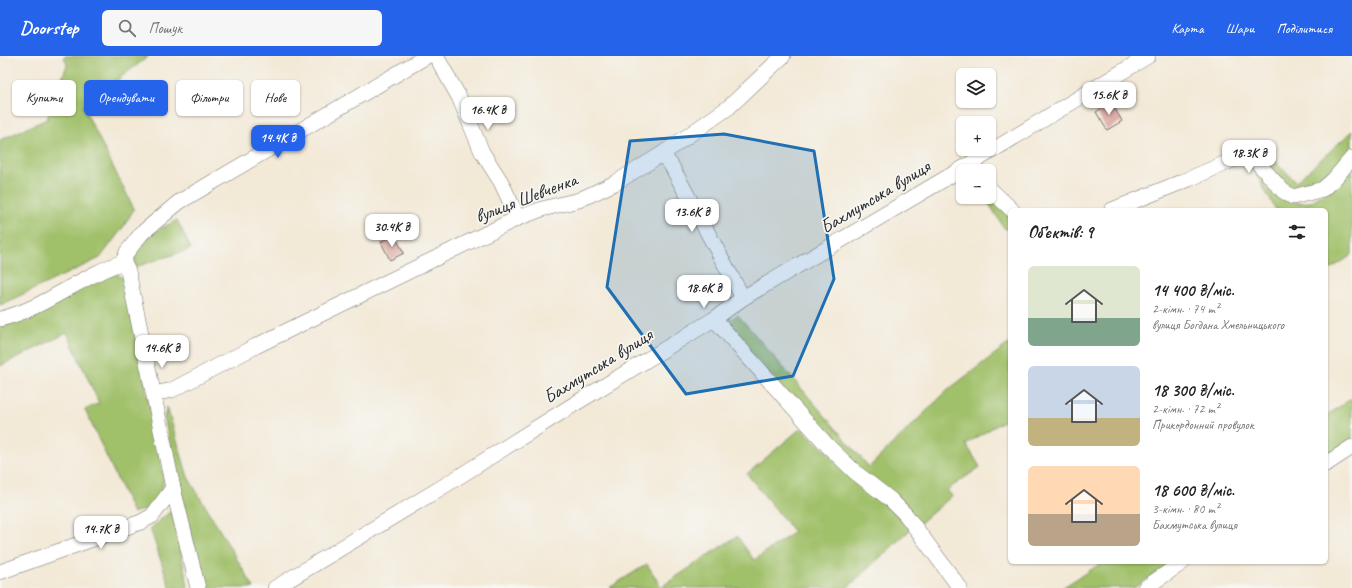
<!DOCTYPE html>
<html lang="uk">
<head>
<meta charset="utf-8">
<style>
	:root { --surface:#fff; --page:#f6f6f6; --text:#222; --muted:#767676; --accent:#2563eb }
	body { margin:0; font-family:Caveat,sans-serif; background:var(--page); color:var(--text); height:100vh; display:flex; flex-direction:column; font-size:15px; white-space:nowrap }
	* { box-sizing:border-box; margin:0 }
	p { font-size:13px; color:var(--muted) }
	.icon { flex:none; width:22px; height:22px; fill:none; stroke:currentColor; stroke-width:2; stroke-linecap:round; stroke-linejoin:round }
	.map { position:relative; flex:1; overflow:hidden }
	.details { position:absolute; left:1008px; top:152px; width:320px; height:356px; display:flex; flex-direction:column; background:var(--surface); border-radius:6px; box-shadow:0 1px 3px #0004 }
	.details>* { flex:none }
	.hud { position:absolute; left:12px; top:24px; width:380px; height:36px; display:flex; gap:8px }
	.controls { position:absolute; left:956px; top:12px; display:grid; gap:8px }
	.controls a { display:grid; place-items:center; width:40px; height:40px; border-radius:6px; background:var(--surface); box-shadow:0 1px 3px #0004; font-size:20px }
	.price { position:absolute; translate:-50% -34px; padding:0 9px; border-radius:8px; background:#fff; color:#222; font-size:13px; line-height:26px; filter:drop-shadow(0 1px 2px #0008) }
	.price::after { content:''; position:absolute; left:50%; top:24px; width:12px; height:9px; margin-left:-6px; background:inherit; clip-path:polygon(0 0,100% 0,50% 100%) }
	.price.active { background:var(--accent); color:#fff }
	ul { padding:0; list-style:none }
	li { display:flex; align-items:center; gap:12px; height:100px; padding:0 20px }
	li span { display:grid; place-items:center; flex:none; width:112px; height:80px; border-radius:6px; color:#555 }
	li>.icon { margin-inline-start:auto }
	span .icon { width:48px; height:48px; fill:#fffc; stroke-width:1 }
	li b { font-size:17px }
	h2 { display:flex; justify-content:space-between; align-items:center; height:48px; padding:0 20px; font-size:17px }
	.tag { padding:0 14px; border-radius:6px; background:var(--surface); box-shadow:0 1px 3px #0004; font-size:14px; line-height:36px }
	.tag.active { background:var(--accent); color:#fff }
	header { display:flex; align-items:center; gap:24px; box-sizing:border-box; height:56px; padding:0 20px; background:var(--accent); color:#fff }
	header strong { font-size:19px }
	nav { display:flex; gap:22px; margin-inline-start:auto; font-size:14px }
	.search { width:280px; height:36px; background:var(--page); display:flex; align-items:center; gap:10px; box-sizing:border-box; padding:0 14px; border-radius:6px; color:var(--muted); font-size:15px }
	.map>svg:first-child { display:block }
	.green { fill:#a0c069; stroke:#66764a }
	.building { fill:#daa69f }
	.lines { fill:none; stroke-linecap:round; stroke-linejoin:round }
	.minor-casing { stroke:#716e67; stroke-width:16 }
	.minor { stroke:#fff; stroke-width:15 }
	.marked { fill:#1f6fb2; fill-opacity:0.2; stroke:#1f6fb2; stroke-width:3; stroke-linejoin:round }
	.labels { text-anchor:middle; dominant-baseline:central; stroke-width:3.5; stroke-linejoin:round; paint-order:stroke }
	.street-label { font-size:19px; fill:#2b2b2b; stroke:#f6f6f2 }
</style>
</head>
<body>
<header>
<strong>Doorstep</strong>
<div class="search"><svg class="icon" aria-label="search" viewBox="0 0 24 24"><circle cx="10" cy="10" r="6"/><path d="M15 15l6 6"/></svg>Пошук</div>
<nav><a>Карта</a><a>Шари</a><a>Поділитися</a></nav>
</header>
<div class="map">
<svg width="1352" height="532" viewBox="0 0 1352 532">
	<rect width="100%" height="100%" fill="#f6f6f2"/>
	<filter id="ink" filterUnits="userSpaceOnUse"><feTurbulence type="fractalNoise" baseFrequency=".025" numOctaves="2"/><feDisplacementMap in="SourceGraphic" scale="8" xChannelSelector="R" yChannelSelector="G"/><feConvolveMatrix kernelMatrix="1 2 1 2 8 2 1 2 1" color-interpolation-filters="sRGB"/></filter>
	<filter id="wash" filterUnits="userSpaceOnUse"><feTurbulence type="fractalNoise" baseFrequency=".012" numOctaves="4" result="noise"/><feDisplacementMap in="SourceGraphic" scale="16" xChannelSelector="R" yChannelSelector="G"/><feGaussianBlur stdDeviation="0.9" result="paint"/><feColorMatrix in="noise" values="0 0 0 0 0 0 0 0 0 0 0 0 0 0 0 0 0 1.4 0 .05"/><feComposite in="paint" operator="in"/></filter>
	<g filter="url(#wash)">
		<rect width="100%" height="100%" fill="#f3e9d7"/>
		<g class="green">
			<polygon points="64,0 149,0 83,50 134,153 124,170 100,202 0,249 0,84 47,63 67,9"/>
			<polygon points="1352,75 1352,94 1318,131 1294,136 1273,116 1259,88 1296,126"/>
			<polygon points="1250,108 1296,147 1310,146 1325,137 1352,110 1352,199 1326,216 1326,154 1276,154"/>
			<polygon points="985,141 989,141 1010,159 1010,174 1004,172"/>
			<path d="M 177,164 L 191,193 L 135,211 C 135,207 134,202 135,198 C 140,181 163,172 177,164 Z"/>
			<path d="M 117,218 L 124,223 L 164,421 C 163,432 161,443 151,451 C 147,454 138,455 133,457 L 85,354 L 99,347 L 67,277 L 0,310 L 0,271 L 21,264 L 108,220 Z"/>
			<polygon points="738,259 869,411 949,333 1008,288 1010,292 1010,361 966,388 980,411 947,434 952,440 919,468 847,403 724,267"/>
			<polygon points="1352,342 1352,384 1326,402 1326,360"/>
			<polygon points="167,351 188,421 254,532 203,532 164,361"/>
			<polygon points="801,372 853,420 885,444 911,473 847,532 609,532 647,508 661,531 737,480 754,504 794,476 747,418"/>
			<polygon points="171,455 186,519 188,532 170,532 150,472"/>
			<polygon points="1103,506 1172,506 1134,532 1062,532"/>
		</g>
		<g id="blocks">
			<g class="building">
				<polygon points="1111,46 1122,65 1107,74 1096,56"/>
				<polygon points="394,179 404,197 390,204 381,186"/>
			</g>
		</g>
	</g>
	<g filter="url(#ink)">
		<use href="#blocks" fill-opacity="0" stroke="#716e67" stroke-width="1"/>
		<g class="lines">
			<defs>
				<g id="minor">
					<polyline points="436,0 459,41 482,96 501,126 518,162"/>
					<polyline points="662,98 671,109 743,242"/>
					<polyline points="989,132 1012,154"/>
					<polyline points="1112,154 1189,123 1235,103 1248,101 1256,105 1283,135 1293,141 1323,133 1334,123 1352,102"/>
					<polyline points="123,206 127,196 142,177 179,146 427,0"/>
					<polyline points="123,206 128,215 173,432 198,532"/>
					<path d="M 0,263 C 44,253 80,220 123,206"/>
					<polyline points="714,263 828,390 855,416 891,444 906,459 960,532"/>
					<polyline points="154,338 172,334 256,290 518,162 542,153 579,144 615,127 662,98 729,51 783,0"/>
					<polyline points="1326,408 1352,391"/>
					<polyline points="0,516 141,466 152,460 173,432"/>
					<polyline points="275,532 444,430 568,352 714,263 743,242 970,108 1148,0"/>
					<polyline points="1145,532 1183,506"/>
				</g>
			</defs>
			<use href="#minor" class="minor-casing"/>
			<use href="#minor" class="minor"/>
		</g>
	</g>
	<path class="marked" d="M 724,78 L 814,95 L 834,223 L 793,320 L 686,338 L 607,231 L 630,85 Z"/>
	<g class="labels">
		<g class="street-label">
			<text transform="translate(875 141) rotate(-31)">Бахмутська вулиця</text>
			<text transform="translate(526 142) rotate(-21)">вулиця Шевченка</text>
			<text transform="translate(598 310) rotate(-32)">Бахмутська вулиця</text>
		</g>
	</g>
</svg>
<div class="controls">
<a><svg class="icon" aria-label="layers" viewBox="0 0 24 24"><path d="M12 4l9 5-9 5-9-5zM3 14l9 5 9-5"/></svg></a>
<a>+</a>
<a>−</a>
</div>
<b class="price" style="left:1109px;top:60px">15.6K ₴</b>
<b class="price" style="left:488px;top:75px">16.4K ₴</b>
<b class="price active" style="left:278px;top:103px">14.4K ₴</b>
<b class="price" style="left:1249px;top:118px">18.3K ₴</b>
<b class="price" style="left:692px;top:177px">13.6K ₴</b>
<b class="price" style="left:392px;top:192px">30.4K ₴</b>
<b class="price" style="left:704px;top:253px">18.6K ₴</b>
<b class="price" style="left:162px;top:313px">14.6K ₴</b>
<b class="price" style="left:101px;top:494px">14.7K ₴</b>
<div class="hud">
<a class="tag">Купити</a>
<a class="tag active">Орендувати</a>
<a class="tag">Фільтри</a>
<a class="tag">Нове</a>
</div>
<section class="details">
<h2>Об’єктів: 9<svg class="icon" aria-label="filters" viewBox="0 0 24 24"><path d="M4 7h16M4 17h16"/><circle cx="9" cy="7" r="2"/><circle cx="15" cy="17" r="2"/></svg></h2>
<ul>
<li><span style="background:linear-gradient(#dfe7d0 65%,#7fa58c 0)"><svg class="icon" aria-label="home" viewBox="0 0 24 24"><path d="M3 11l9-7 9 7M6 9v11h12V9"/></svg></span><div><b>14 400 ₴/міс.</b><p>2-кімн. · 74 m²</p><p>вулиця Богдана Хмельницького</p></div></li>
<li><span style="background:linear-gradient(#c9d6e8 65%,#c2b280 0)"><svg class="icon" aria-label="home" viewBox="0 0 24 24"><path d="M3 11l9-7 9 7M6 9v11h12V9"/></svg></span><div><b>18 300 ₴/міс.</b><p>2-кімн. · 72 m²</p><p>Прикордонний провулок</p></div></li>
<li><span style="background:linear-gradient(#ffd9b3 60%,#b9a48a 0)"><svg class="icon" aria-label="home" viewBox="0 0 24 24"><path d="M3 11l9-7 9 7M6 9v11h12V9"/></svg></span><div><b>18 600 ₴/міс.</b><p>3-кімн. · 80 m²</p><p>Бахмутська вулиця</p></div></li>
</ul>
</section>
</div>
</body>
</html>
